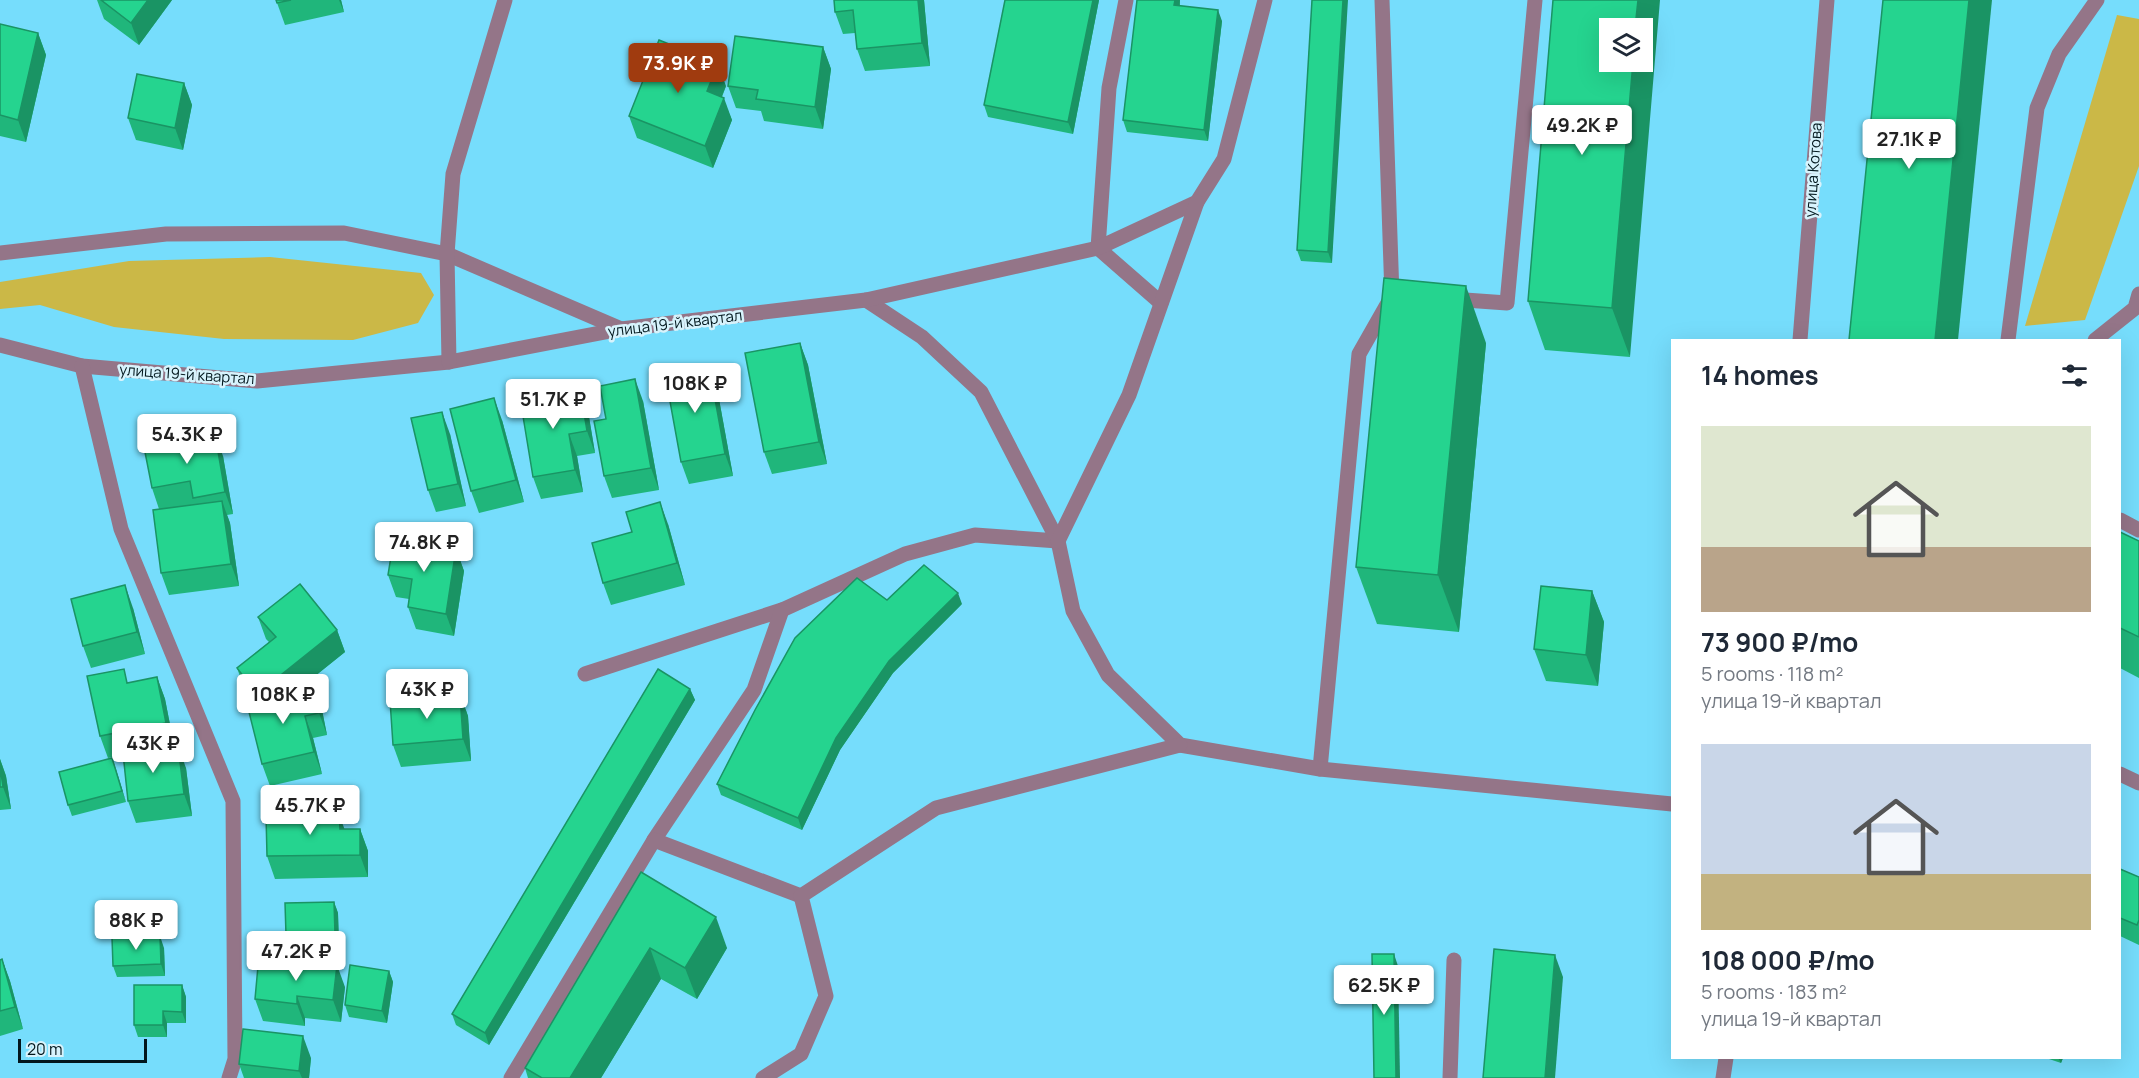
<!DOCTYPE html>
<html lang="en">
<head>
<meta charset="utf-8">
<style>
	:root { --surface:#fff; --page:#f6f6f7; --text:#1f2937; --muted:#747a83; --accent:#a03b0f }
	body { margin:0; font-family:Manrope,sans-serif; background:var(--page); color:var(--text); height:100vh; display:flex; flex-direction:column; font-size:22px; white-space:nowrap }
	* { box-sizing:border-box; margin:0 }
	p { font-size:20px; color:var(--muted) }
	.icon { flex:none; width:33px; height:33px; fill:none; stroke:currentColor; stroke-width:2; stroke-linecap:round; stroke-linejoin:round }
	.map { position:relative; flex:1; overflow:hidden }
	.drawer { position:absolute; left:1671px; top:339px; width:450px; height:720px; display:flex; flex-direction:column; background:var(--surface); border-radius:0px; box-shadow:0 6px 24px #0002 }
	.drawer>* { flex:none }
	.fabs { position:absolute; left:1599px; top:18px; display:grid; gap:12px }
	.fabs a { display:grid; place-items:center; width:54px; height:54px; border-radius:0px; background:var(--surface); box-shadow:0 6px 24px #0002; font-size:30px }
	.scale { position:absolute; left:18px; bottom:15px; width:129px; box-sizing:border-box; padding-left:6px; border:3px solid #02171d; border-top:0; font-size:16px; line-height:21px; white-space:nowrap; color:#02171d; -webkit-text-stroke:4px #d7f3fc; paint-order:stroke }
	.price { position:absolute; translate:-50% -51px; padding:0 14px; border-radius:6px; background:#fff; color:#222; font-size:20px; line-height:39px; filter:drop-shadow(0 2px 3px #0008) }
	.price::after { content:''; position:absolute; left:50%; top:36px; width:18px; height:14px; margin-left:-9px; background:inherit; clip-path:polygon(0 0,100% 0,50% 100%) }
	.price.current { background:var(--accent); color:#fff }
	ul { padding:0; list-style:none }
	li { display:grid; align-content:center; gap:12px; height:318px; padding:0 30px }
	li span { display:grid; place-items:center; height:186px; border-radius:0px; color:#555 }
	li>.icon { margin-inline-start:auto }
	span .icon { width:108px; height:108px; fill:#fffc; stroke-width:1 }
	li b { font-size:26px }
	h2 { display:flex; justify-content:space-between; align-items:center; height:72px; padding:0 30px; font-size:26px }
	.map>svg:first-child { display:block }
	.green { fill:#cbb847 }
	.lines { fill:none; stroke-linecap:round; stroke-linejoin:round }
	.service { stroke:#947588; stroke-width:15 }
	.minor { stroke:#947588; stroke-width:15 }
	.tertiary { stroke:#947588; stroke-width:15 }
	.wall { fill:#20b67b }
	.shaded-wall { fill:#1a9464 }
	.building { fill:#25d48f; stroke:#1a9464; stroke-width:1.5 }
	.labels { text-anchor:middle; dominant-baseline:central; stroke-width:5; stroke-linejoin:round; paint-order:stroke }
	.street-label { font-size:15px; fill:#02171d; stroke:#d7f3fc }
</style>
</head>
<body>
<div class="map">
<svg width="2139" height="1078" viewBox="0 0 2139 1078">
	<rect width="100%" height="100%" fill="#76ddfc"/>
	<g class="green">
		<polygon points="2117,15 2139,19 2139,166 2085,320 2025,326"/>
		<polygon points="270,257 421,273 434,295 418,323 353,340 224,339 114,327 40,305 0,309 0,282 129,261"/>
	</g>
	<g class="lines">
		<g class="service">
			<polyline points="1098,248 1109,88 1126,0"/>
			<polyline points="1451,299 1507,303 1535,0"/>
			<polyline points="2008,340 2037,108 2059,54 2097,0"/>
			<polyline points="2095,340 2135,308 2139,294"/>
			<polyline points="2120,520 2139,530"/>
			<polyline points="585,674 782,610"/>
			<polyline points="1320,769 1359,354 1392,296 1382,0"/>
			<polyline points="654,840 754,690 782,610 905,554 975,535 1058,541"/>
			<polyline points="511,1078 654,840 801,896"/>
			<polyline points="1450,1078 1454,960"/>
		</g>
		<g class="minor">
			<polyline points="1098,248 1161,303"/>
			<polyline points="0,253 166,234 344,233 447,254 621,329"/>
			<polyline points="866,300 922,337 981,392 1058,541 1073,611 1108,675 1180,745 1320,769 1672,804"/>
			<polyline points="0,345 82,366 257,381 449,362 621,329 866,300 1098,248 1197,202 1224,159 1265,0"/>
			<polyline points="449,362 447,254 453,174 505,0"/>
			<polyline points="82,366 121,529 233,801 235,1059 229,1078"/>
			<polyline points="1058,541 1129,395 1197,202"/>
			<polyline points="763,1078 801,1054 826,996 801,896 936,808 1180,745"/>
		</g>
		<g class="tertiary">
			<polyline points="1800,340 1827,0"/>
			<polyline points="2120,774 2139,783"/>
			<polyline points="1723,1078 1726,1058"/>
		</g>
	</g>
	<g class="wall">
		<polygon points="97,0 172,0 139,45 104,19"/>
		<polygon points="276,0 341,0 344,12 285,25"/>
		<polygon points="834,0 924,0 930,66 865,71 857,49 855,33 843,34 835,12"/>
		<polygon points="1005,0 1099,0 1073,134 988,117 984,105"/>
		<polygon points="1137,0 1180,0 1180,6 1222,21 1208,141 1127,132 1123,120"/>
		<polygon points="1312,0 1332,263 1301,261 1297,250"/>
		<polygon points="1553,0 1630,357 1545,350 1528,301"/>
		<polygon points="0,24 38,33 46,55 26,142 0,136"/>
		<polygon points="823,47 831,69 823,129 764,121 761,111 736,108 728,86"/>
		<polygon points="184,83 192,105 183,150 136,140 128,118"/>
		<polygon points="726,86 722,97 732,120 713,168 637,138 629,116"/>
		<polygon points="800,343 808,365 827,464 772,474 764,452"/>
		<polygon points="1486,343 1459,632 1377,624 1356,567"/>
		<polygon points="709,366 717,388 733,476 689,484 681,462"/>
		<polygon points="580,389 588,411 595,453 577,456 583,492 541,499 533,477"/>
		<polygon points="643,401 659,490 612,498 604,476 606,419"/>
		<polygon points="502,420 524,502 479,513 471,491"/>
		<polygon points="450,434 466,506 436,512 428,490"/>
		<polygon points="223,456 233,514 227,515 230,523 239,586 169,595 161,573 159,509 152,488"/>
		<polygon points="668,524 685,585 611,605 603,583"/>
		<polygon points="2120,532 2139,541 2139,678 2120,668"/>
		<polygon points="456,549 464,571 454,636 416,629 408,607 409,599 396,597 388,575"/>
		<polygon points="1592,591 1604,622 1598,686 1546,681 1534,649"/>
		<polygon points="962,604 893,673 840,750 802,830 721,795 717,784"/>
		<polygon points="133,608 145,654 91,668 83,646"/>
		<polygon points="258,617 337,630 345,652 294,693 322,710 327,735 313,738 322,774 270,786 262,764 255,703 245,690 237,668 269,642 266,639"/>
		<polygon points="157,677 165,699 174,745 152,749 186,768 192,816 136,823 128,801 123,755 108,758 100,736 129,683"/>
		<polygon points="690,689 695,700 489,1045 456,1025 452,1014"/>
		<polygon points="460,694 468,716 471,761 401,767 393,745"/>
		<polygon points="112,758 126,802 72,816 68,805"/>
		<polygon points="0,759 6,776 11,809 0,810"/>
		<polygon points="360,829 368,851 368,877 275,879 267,856"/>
		<polygon points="2120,869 2139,877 2139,945 2120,936"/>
		<polygon points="641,872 727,948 697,999 661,979 601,1078 528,1078 525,1068"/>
		<polygon points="334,902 338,913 339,946 290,946 286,935"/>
		<polygon points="164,948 165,976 117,977 113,966"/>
		<polygon points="2,959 10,981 23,1029 0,1036 0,960"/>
		<polygon points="389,971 393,982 387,1023 349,1017 345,1005"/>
		<polygon points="182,985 186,997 186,1023 167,1023 167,1037 138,1037 134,1025"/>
		<polygon points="345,987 341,1022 305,1018 305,1026 263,1021 255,999"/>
		<polygon points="311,1058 309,1078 244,1078 239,1064"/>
		<polygon points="2046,1058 2063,1058 2061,1063"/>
	</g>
	<g class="shaded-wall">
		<polygon points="148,0 172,0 139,45 131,23"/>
		<polygon points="339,0 341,0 344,12"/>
		<polygon points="918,0 924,0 930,66 922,43"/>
		<polygon points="1093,0 1099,0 1073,134 1068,122"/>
		<polygon points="1175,0 1180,0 1178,17 1174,5"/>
		<polygon points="1343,0 1348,0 1332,263 1328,252"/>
		<polygon points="1638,0 1660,0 1630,357 1612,308 1633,62 1642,62 1642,28 1635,28"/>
		<polygon points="1969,0 1992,0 1958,340 1935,340"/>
		<polygon points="1218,10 1222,21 1208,141 1204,130"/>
		<polygon points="38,33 46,55 26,142 18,120"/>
		<polygon points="823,47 831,69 823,129 815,107"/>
		<polygon points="718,64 726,86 715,113 707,91"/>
		<polygon points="184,83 192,105 183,150 175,128"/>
		<polygon points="724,98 732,120 713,168 705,146"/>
		<polygon points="1466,286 1486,343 1459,632 1438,575"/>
		<polygon points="800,343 808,365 827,464 819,442"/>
		<polygon points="709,366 717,388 733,476 725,454"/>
		<polygon points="635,379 643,401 659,490 651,468"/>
		<polygon points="580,389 588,411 595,453 587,431"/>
		<polygon points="494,398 502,420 524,502 516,480"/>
		<polygon points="442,412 450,434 466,506 458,484"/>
		<polygon points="215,434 223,456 233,514 225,492"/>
		<polygon points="569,434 577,456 583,492 575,470"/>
		<polygon points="222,501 230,523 239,586 231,564"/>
		<polygon points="660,502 668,524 685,585 677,563"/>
		<polygon points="456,549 464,571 454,636 446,614"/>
		<polygon points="125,585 133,608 145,654 137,632"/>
		<polygon points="1592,591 1604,622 1598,686 1586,655"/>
		<polygon points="958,593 962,604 893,673 840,750 802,830 798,818 836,738 889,661"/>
		<polygon points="337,630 345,652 265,716 257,694"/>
		<polygon points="157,677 165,699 174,745 166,723"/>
		<polygon points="314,688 322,710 327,735 319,713"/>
		<polygon points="690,689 695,700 489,1045 485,1033"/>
		<polygon points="460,694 468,716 471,761 463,739"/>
		<polygon points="305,716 313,738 322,774 314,752"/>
		<polygon points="178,746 186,768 192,816 184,794"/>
		<polygon points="112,758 116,769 126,802 122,791"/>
		<polygon points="0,759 6,776 11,809 3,787 0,766"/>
		<polygon points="339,814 347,836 340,829"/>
		<polygon points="360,829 368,851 368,877 360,855"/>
		<polygon points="334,902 338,913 339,946 335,934"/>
		<polygon points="716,917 727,948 697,999 685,968"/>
		<polygon points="160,936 164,948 165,976 161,964"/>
		<polygon points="650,948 661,979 601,1078 570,1078"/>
		<polygon points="1394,954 1398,966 1400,1078 1396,1078"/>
		<polygon points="1555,955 1563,977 1555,1078 1545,1078"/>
		<polygon points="2,959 10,981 23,1029 15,1007"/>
		<polygon points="337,965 345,987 341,1022 333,1000"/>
		<polygon points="389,971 393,982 387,1023 382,1011"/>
		<polygon points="182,985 186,997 186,1023 182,1012"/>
		<polygon points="297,996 305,1018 305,1026 297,1004"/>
		<polygon points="163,1011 167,1023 167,1037 163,1025"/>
		<polygon points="303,1036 311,1058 309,1078 302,1078 299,1071"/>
		<polygon points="2058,1058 2063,1058 2061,1063"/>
	</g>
	<g class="building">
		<polygon points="101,0 148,0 131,23"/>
		<polygon points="276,0 291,0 277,3"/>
		<polygon points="834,0 918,0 922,43 857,49 853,10 835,12"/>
		<polygon points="1005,0 1093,0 1068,122 984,105"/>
		<polygon points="1137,0 1175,0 1174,5 1218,10 1204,130 1123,120"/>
		<polygon points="1312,0 1343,0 1328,252 1297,250"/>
		<polygon points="1553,0 1638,0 1635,28 1610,28 1610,62 1633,62 1612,308 1528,301"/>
		<polygon points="1883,0 1969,0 1935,340 1849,340"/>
		<polygon points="0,24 38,33 18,120 0,115"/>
		<polygon points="735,36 823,47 815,107 756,99 758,90 728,86"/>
		<polygon points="659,40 718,64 707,91 724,98 705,146 629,116"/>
		<polygon points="137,74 184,83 175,128 128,118"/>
		<polygon points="1384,278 1466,286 1438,575 1356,567"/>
		<polygon points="800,343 819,442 764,452 745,353"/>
		<polygon points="709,366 725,454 681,462 665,374"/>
		<polygon points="635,379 651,468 604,476 594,421 606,419 600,386"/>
		<polygon points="580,389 587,431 569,434 575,470 533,477 520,398"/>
		<polygon points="494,398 516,480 471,491 450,409"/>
		<polygon points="442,412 458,484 428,490 411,418"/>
		<polygon points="215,434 225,492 193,498 190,481 152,488 144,447"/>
		<polygon points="222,501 231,564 161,573 153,510"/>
		<polygon points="660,502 677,563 603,583 592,543 632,532 626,512"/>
		<polygon points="2120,532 2139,541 2139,637 2120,628"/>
		<polygon points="394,538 456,549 446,614 408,607 412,579 388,575"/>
		<polygon points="924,565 958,593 889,661 836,738 798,818 717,784 755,710 795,638 857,578 887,600"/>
		<polygon points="300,584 337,630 257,694 237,668 276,637 258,617"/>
		<polygon points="125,585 137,632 83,646 71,599"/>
		<polygon points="1541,586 1592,591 1586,655 1534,649"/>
		<polygon points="124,669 127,683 157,677 166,723 100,736 87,676"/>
		<polygon points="658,669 690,689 485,1033 452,1014"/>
		<polygon points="314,688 319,713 305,716 314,752 262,764 247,704"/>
		<polygon points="460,694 463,739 393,745 390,700"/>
		<polygon points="178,746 184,794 128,801 123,753"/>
		<polygon points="112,758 122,791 68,805 59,772"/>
		<polygon points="0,766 3,787 0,787"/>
		<polygon points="339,814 340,829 360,829 360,855 267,856 266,815"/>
		<polygon points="2120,869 2139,877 2139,920 2137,925 2120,918"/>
		<polygon points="641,872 716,917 685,968 650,948 570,1078 542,1078 525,1068"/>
		<polygon points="334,902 335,934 286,935 285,903"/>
		<polygon points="160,936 161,964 113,966 112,938"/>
		<polygon points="1494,949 1555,955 1545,1078 1483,1078"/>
		<polygon points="1372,954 1394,954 1396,1078 1374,1078"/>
		<polygon points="2,959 15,1007 0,1011 0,960"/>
		<polygon points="297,960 337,965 333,1000 297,996 297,1004 255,999 258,966 296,970"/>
		<polygon points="350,965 389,971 382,1011 345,1005"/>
		<polygon points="134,985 182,985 182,1012 163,1011 163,1025 134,1025"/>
		<polygon points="243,1029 303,1036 299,1071 239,1064"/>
	</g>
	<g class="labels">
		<g class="street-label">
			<text transform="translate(1813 170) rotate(-86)">улица Котова</text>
			<text transform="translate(675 323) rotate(-7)">улица 19-й квартал</text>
			<text transform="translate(187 374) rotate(4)">улица 19-й квартал</text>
		</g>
	</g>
</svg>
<div class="fabs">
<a><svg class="icon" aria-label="layers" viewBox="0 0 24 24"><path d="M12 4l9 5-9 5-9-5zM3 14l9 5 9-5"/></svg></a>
</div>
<div class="scale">20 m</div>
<b class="price current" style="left:678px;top:94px">73.9K ₽</b>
<b class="price" style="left:1582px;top:156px">49.2K ₽</b>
<b class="price" style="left:1909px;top:170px">27.1K ₽</b>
<b class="price" style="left:695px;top:414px">108K ₽</b>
<b class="price" style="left:553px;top:430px">51.7K ₽</b>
<b class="price" style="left:187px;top:465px">54.3K ₽</b>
<b class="price" style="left:424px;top:573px">74.8K ₽</b>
<b class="price" style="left:427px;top:720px">43K ₽</b>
<b class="price" style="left:283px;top:725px">108K ₽</b>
<b class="price" style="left:153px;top:774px">43K ₽</b>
<b class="price" style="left:310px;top:836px">45.7K ₽</b>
<b class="price" style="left:136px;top:951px">88K ₽</b>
<b class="price" style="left:296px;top:982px">47.2K ₽</b>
<b class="price" style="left:1384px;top:1016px">62.5K ₽</b>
<section class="drawer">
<h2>14 homes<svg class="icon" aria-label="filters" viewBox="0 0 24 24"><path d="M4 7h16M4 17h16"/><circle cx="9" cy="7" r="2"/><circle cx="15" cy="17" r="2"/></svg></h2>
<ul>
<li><span style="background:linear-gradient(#dfe7d0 65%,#b9a48a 0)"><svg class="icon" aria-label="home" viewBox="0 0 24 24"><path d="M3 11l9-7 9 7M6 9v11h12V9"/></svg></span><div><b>73 900 ₽/mo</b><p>5 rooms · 118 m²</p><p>улица 19-й квартал</p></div></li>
<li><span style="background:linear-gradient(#c9d6e8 70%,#c2b280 0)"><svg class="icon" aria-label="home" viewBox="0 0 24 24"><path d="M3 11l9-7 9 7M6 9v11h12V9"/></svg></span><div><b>108 000 ₽/mo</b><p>5 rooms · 183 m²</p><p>улица 19-й квартал</p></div></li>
</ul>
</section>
</div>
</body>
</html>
